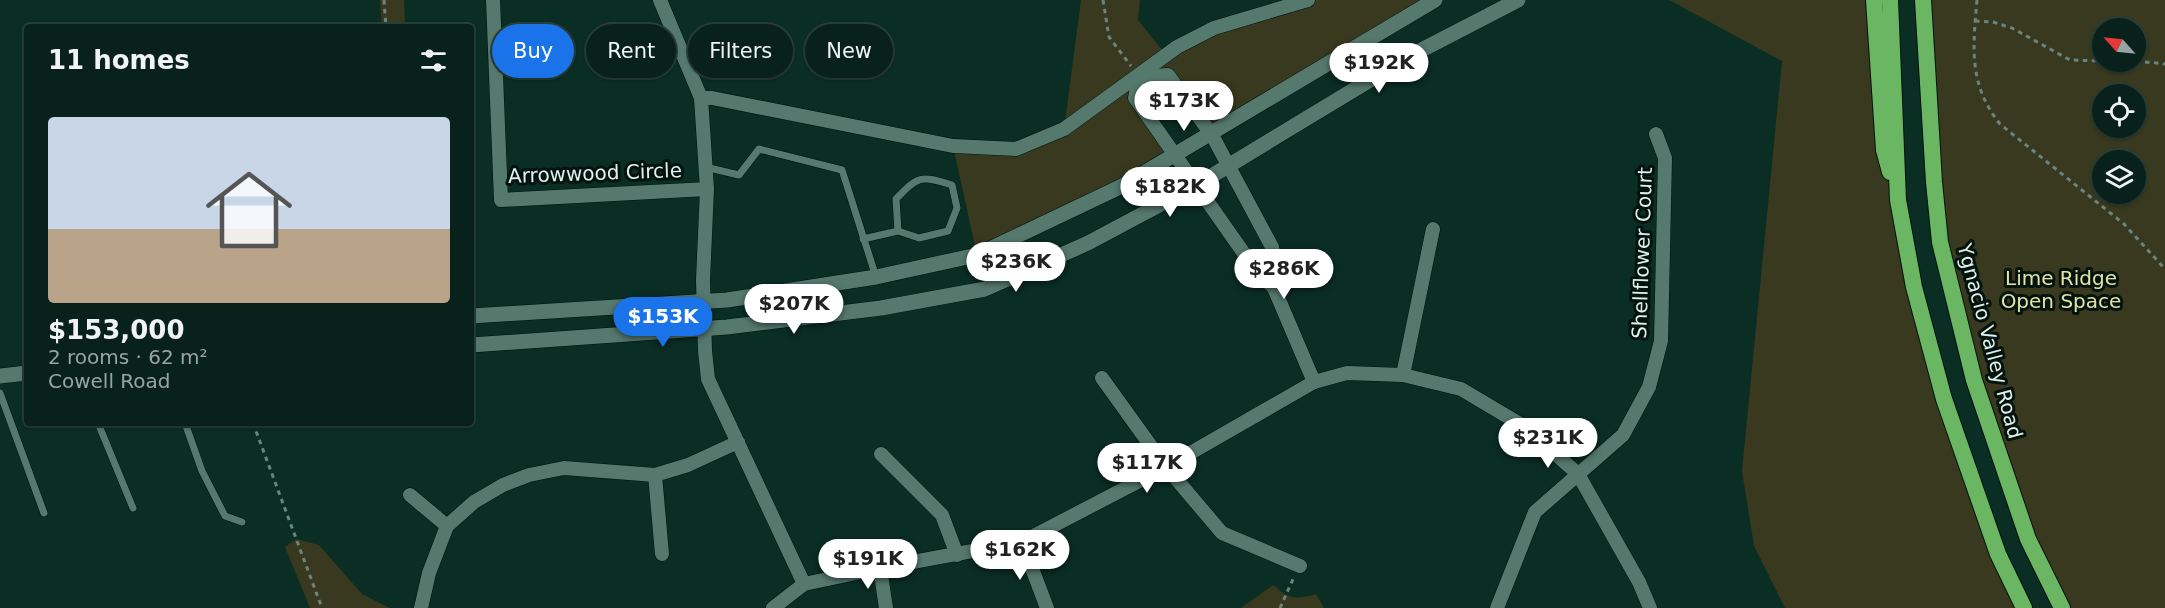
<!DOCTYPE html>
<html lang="en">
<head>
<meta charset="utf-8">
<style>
	:root { --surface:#08221b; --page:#162f28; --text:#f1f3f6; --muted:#98a4a3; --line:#293f3a; --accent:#1a73e8 }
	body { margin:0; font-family:"DejaVu Sans",sans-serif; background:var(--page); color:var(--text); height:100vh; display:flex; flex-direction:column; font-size:22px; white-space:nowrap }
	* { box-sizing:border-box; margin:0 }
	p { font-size:20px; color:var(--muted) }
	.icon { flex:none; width:33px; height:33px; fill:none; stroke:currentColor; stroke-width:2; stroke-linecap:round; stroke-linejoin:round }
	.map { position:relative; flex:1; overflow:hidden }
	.sheet { position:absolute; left:24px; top:24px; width:450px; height:402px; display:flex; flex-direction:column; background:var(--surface); border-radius:6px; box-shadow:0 2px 4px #0004,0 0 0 2px var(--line) }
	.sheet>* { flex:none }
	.guide { position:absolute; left:492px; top:24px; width:570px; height:54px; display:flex; gap:12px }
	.needle { width:39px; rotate:297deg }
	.fabs { position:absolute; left:2092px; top:18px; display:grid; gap:12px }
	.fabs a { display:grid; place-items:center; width:54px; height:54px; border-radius:50%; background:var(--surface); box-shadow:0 2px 4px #0004,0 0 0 2px var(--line); font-size:30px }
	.price { position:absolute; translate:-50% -51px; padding:0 14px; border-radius:21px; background:#fff; color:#222; font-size:20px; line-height:39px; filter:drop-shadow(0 2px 3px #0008) }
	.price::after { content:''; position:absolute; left:50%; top:36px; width:18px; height:14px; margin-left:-9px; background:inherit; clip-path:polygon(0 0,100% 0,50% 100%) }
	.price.on { background:var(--accent); color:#fff }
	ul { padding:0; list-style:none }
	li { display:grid; align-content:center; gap:12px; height:318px; padding:0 24px }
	li span { display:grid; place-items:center; height:186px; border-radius:6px; color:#555 }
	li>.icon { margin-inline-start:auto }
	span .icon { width:108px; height:108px; fill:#fffc; stroke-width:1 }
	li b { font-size:26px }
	h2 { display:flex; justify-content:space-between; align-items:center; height:72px; padding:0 24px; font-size:26px }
	.tag { padding:0 21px; border-radius:27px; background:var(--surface); box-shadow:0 2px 4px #0004,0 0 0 2px var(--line); font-size:21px; line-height:54px }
	.tag.on { background:var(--accent); color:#fff }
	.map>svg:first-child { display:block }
	.green { fill:#39391f; fill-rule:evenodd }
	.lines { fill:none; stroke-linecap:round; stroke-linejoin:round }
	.service-casing { stroke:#00140e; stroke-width:8 }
	.minor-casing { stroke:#00140e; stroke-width:15 }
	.tertiary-casing { stroke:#00140e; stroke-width:16 }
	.trunk-casing { stroke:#00140e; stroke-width:18 }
	.path { stroke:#69857d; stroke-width:3; stroke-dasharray:4.5 4.5; stroke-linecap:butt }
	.service { stroke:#56796d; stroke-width:7 }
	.minor { stroke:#56796d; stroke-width:14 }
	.tertiary { stroke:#56796d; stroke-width:15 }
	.trunk { stroke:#6bb662; stroke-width:16 }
	.labels { text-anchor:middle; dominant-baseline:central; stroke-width:6; stroke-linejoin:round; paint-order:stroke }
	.street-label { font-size:20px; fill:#def1ea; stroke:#05130e }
	.park-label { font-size:20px; fill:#e2e3a6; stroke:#05130e }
</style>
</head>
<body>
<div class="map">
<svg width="2165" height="608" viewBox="0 0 2165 608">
	<rect width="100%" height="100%" fill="#0a2d24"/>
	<g class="green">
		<polygon points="380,0 404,0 405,27 382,27"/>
		<polygon points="1081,0 1140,0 1138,20 1167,56 1177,47 1308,0 1435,0 1212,135 1168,75 1139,77 1135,98 1174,157 977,255 953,146 1016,149 1064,129"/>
		<polygon points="1669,0 1874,0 1914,287 2024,608 1785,608 1754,546 1742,471 1782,61"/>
		<path d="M 1923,0 L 2165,0 L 2165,608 L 2062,608 L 1974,380 L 1934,182 ZM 2103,28 L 2136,28 L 2136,62 L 2103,62 ZM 2103,94 L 2136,94 L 2136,128 L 2103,128 ZM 2103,160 L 2136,160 L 2136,194 L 2103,194 Z"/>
		<polygon points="296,539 319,545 362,594 390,608 310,608 285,547"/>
		<path d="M 1273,585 C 1289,599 1296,600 1316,594 L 1324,608 L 1241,608 Z"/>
	</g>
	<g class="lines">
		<defs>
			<g id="service">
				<polyline points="187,27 194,27"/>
				<polyline points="705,167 739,175 759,149 842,170 876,277"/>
				<path d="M 863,239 L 898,231 L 919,238 L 948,231 L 957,208 L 952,185 C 920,175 918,176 896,199 L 898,231"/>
				<polyline points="0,393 44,513"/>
				<polyline points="98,423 133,508"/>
				<polyline points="185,423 202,471 225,516 242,522"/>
			</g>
			<g id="minor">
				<polyline points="493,0 501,200 707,189"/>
				<polyline points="660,0 701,98 707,189 703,280 705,351 708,379 804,584"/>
				<polygon points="1168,75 1212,135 1272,247 1276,268 1274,288 1257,272 1135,98 1139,77"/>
				<polyline points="701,98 712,98 953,146 1016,149 1064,129 1177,47 1214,28 1308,0"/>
				<polyline points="1274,288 1314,382"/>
				<polyline points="1403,375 1433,229"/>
				<polyline points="1102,378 1166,467 1222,533 1300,566"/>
				<polyline points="881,454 942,515 957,555"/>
				<polyline points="655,475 662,554"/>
				<polyline points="410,495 447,526"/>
				<polyline points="1022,542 1047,608"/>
				<polyline points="880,568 886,608"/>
				<polyline points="421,608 429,573 447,526 474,502 503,485 529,475 564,468 655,475 688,465 738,442"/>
				<polyline points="773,608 804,584 880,568 1022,542 1166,467 1314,382 1347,373 1403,375 1461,389 1525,427 1578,474 1639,582 1650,608"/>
				<polyline points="1497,608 1535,512 1623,435 1649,387 1661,341 1665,158 1656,134"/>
			</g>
			<g id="tertiary">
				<polyline points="471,316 727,300 876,277 977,255 1122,186 1435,0"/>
				<polyline points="471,345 727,327 881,308 985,289 1088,243 1195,186 1408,57 1518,0"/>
				<polyline points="0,376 27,373"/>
			</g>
			<g id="trunk">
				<polyline points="1874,0 1884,150 1890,172"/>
				<polyline points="1890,0 1898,200 1914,287 1944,399 1998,554 2024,608"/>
				<polyline points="1923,0 1934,182 1940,242 1974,380 2028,539 2062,608"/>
			</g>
		</defs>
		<use href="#service" class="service-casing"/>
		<use href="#minor" class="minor-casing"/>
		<use href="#tertiary" class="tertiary-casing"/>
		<use href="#trunk" class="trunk-casing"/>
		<g class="path">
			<polyline points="384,0 386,27"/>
			<polyline points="1103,0 1109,37 1131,66"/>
			<path d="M 1977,0 C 1973,47 1968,84 2000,124 L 2124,224 L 2165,269"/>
			<polyline points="1975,21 1993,22 2012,28 2070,60 2103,61"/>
			<polyline points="2136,61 2165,64"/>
			<polyline points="253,423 322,608"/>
			<polyline points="1280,608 1294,577"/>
		</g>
		<use href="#service" class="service"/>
		<use href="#minor" class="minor"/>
		<use href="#tertiary" class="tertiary"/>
		<use href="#trunk" class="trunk"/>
	</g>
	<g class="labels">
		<g class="street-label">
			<text transform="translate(595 173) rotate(-2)">Arrowwood Circle</text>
			<text transform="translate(1642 253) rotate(-88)">Shellflower Court</text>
			<text transform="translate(1990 341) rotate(75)">Ygnacio Valley Road</text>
		</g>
		<g class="park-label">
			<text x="2061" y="278">Lime Ridge<tspan x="2061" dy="23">Open Space</tspan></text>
		</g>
	</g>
</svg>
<div class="fabs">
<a><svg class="needle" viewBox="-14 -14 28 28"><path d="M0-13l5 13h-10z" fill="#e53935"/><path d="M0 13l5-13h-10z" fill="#98a4a3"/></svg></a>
<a><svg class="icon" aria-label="locate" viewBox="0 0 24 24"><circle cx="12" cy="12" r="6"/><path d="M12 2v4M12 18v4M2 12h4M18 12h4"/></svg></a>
<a><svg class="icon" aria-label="layers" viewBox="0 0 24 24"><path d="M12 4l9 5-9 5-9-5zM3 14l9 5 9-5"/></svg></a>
</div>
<b class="price" style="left:1379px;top:94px">$192K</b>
<b class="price" style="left:1184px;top:132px">$173K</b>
<b class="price" style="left:1170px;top:218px">$182K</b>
<b class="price" style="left:1016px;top:293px">$236K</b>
<b class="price" style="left:1284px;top:300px">$286K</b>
<b class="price" style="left:794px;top:335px">$207K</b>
<b class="price on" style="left:663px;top:348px">$153K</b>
<b class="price" style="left:1548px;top:469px">$231K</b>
<b class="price" style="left:1147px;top:494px">$117K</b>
<b class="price" style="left:1020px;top:581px">$162K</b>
<b class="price" style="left:868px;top:590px">$191K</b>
<div class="guide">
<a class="tag on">Buy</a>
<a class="tag">Rent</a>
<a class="tag">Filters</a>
<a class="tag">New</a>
</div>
<section class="sheet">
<h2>11 homes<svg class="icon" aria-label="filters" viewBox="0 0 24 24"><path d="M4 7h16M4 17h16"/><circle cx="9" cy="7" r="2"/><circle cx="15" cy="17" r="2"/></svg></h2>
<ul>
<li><span style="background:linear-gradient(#c9d6e8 60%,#b9a48a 0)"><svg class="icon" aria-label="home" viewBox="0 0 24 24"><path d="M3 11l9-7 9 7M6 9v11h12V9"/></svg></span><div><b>$153,000</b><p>2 rooms · 62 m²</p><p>Cowell Road</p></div></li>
</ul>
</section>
</div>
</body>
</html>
